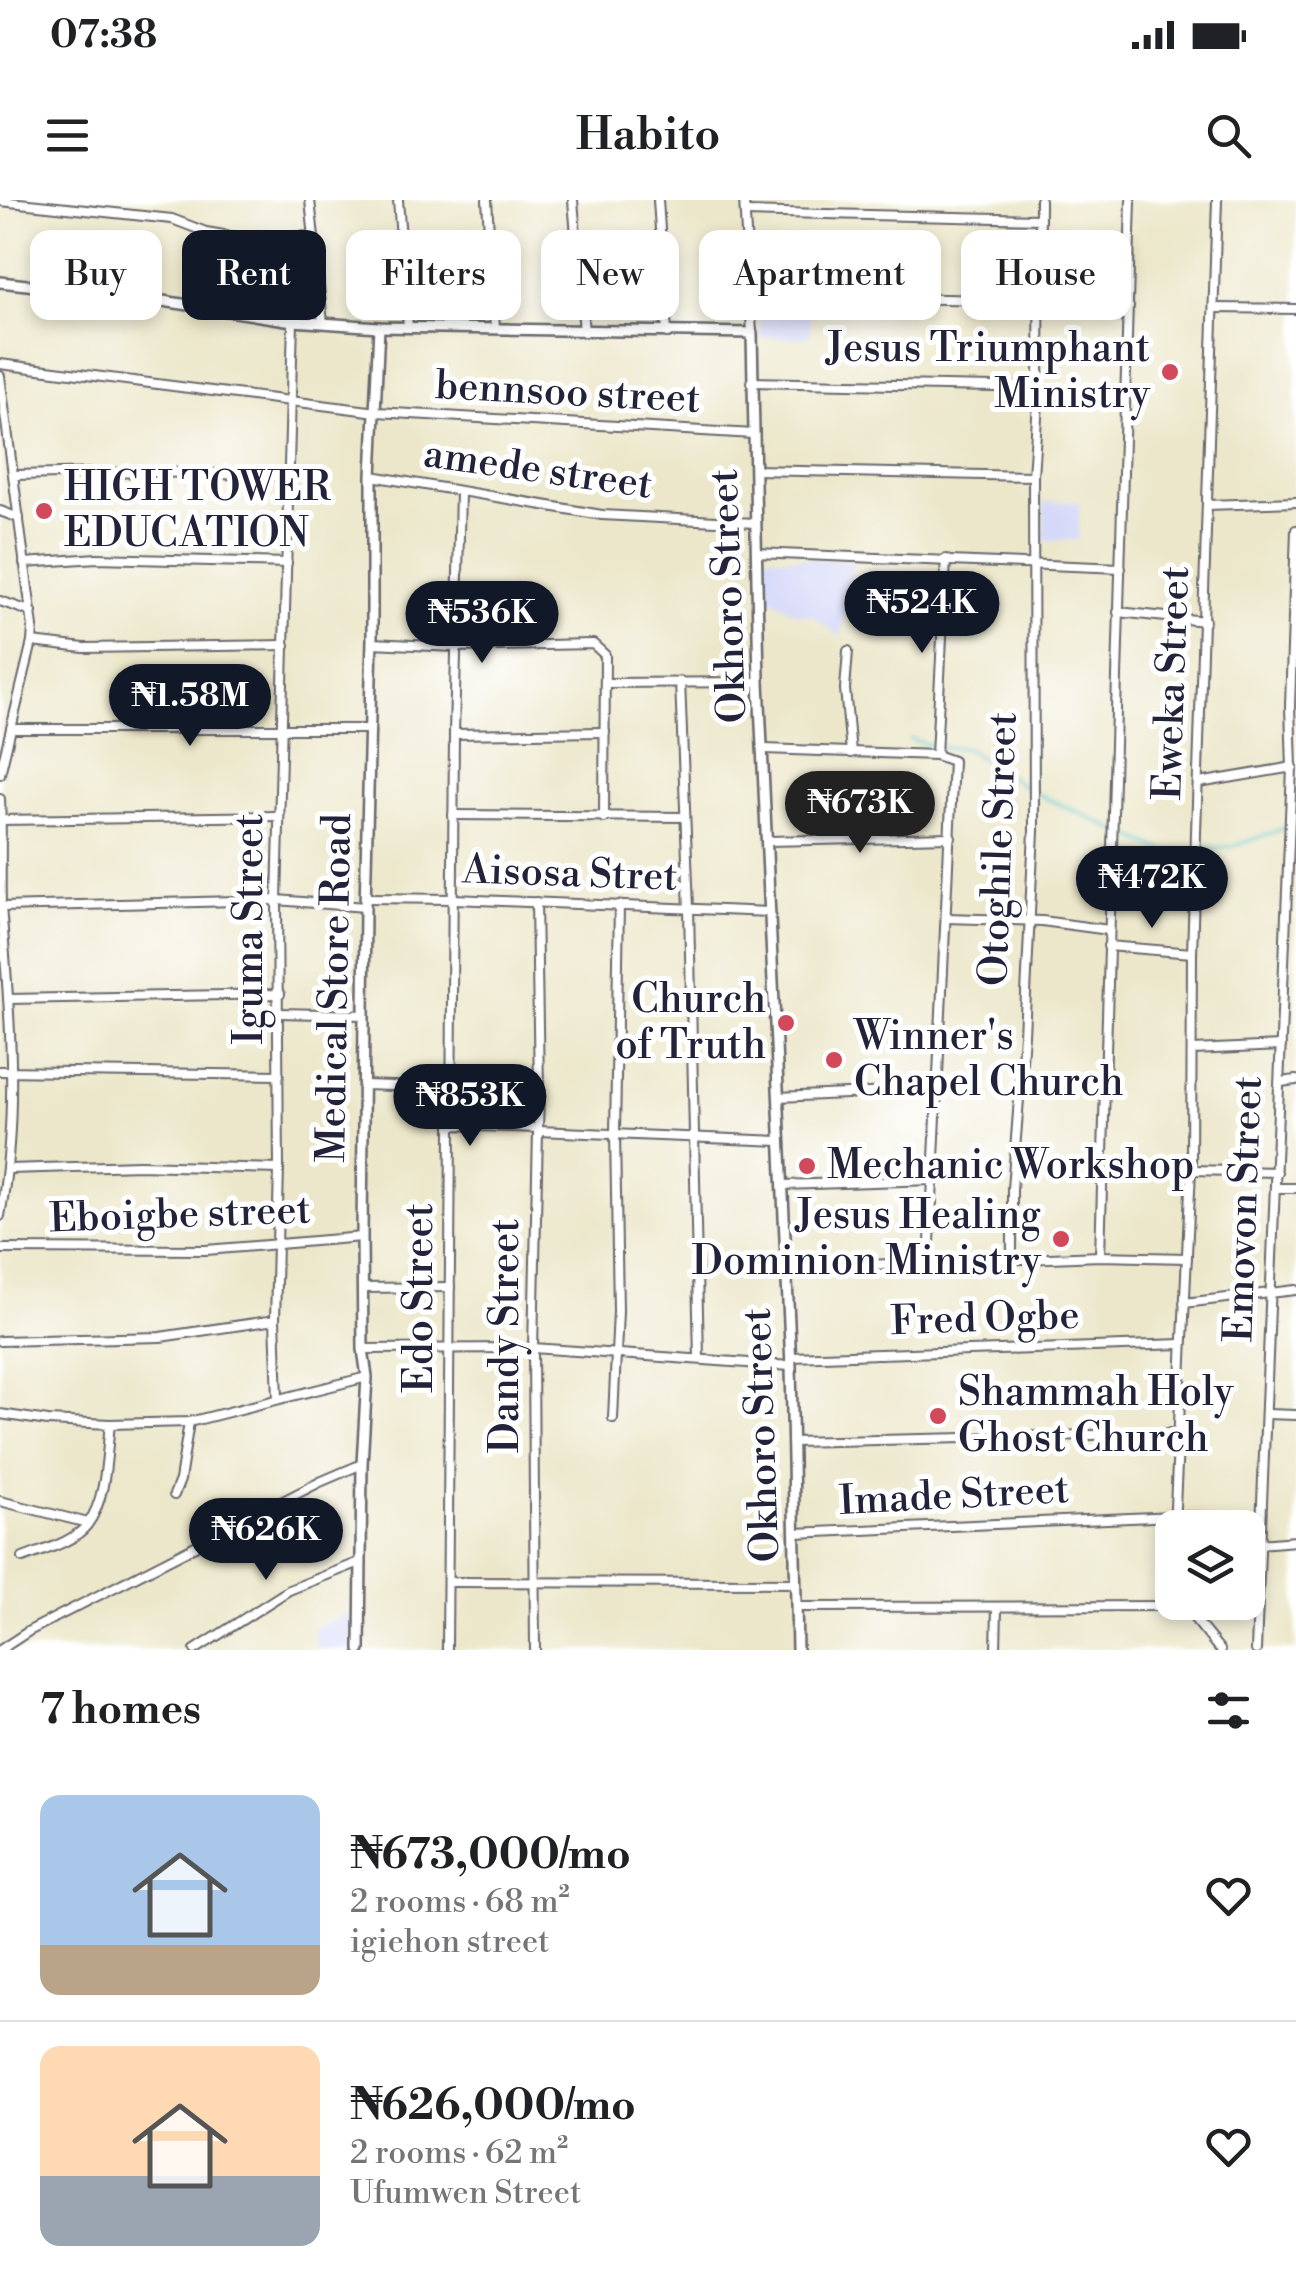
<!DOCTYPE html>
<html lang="en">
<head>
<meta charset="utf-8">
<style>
	:root { --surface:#fff; --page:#f2f2f2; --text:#202124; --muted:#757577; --line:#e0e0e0; --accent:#111827 }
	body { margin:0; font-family:"Libre Bodoni",serif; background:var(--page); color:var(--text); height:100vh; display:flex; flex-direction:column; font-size:38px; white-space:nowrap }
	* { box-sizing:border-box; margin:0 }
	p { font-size:32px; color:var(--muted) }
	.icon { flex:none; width:55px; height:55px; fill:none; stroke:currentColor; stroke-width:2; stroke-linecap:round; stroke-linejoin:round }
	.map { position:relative; height:1450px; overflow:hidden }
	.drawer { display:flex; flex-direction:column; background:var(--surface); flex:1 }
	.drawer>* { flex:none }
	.guide { position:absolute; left:30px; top:30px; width:1238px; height:90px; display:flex; gap:20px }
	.controls { position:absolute; left:1155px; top:1310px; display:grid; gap:20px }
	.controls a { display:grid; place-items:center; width:110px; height:110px; border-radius:20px; background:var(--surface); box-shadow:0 5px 15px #0003; font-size:50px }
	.price { position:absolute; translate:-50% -85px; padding:0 22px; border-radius:35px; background:var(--accent); color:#fff; font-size:32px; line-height:65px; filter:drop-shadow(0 2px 5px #0008) }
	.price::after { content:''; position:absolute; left:50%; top:60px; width:30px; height:22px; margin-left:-15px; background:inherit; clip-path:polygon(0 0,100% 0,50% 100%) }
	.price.current { background:#222; color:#fff }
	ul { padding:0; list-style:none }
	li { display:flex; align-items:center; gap:30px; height:250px; padding:0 40px }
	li+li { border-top:2px solid var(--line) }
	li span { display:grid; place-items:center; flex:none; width:280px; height:200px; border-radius:20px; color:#555 }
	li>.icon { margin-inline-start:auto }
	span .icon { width:120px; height:120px; fill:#fffc; stroke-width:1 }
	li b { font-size:42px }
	h2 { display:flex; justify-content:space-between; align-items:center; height:120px; padding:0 40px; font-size:42px }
	.pill { padding:0 35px; border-radius:20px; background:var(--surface); box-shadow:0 5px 15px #0003; font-size:35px; line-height:90px }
	.pill.current { background:var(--accent); color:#fff }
	.status { display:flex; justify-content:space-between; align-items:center; height:70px; padding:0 50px; background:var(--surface); direction:ltr }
	.status svg { height:28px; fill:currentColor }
	header { display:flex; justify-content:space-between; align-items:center; height:130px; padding:0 40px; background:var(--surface); font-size:45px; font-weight:600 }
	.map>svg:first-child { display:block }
	.built { fill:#d5d8f9 }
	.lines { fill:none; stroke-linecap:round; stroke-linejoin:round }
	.stream { stroke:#5cc9d3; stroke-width:2.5 }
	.minor-casing { stroke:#69676d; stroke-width:12 }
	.tertiary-casing { stroke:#69676d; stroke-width:14 }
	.minor { stroke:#fff; stroke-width:8 }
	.tertiary { stroke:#fff; stroke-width:9 }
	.poi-dot { fill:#d1495b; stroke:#fff; stroke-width:4 }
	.labels { text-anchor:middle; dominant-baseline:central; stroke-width:10; stroke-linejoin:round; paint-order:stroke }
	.poi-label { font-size:40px; fill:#22223b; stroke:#fff; text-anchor:start }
	.street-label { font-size:40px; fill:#22223b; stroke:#fff }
</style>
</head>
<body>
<div class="status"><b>07:38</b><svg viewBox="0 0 49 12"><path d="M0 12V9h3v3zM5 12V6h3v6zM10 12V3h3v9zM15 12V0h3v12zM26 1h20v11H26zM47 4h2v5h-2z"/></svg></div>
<header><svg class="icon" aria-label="menu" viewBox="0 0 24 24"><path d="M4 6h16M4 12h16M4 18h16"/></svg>Habito<svg class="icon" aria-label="search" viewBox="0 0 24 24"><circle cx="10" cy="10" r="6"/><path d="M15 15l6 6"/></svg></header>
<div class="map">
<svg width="1296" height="1450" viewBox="0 0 1296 1450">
	<rect width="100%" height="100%" fill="#fff"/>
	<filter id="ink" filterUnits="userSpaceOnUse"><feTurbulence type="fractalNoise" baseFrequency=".01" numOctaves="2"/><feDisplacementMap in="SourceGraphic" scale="20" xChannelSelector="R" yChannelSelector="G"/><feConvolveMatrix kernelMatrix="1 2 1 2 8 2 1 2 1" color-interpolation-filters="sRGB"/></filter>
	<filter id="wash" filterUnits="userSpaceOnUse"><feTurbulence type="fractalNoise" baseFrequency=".0048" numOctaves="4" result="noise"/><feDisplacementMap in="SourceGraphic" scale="40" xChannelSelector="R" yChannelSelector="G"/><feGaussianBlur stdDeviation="2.25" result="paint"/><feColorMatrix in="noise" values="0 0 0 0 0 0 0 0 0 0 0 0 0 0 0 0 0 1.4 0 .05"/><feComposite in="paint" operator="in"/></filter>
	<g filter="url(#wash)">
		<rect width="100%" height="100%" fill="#ece7ca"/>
		<g class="built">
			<polygon points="760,103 810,104 810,138 760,137"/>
			<rect x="1044" y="302" width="35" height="38"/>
			<polygon points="764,356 853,361 841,437 811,415 797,414 765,394"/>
			<polygon points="351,1413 353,1450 318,1450 314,1431 316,1427"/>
		</g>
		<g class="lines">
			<g class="stream">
				<polyline points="910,539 932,546"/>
				<polyline points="940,547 965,548 1030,590"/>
				<polyline points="1037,594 1166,652 1192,649"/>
				<polyline points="1200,649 1234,646 1296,624"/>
			</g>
		</g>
	</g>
	<g filter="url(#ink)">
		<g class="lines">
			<defs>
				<g id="minor">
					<polyline points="310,0 323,123"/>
					<polyline points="398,0 408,127"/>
					<polyline points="487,0 495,128"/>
					<polyline points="573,0 584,132"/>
					<polyline points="658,0 667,133"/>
					<polyline points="744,0 752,133"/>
					<polyline points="0,1 172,19 206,32 247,39 312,36"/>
					<polyline points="745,12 1040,19"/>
					<polyline points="749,95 1041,101 1129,107"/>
					<polyline points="1214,108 1296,109"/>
					<polyline points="0,164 377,212 754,234"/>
					<polyline points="0,176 33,427 32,442 0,574"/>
					<polyline points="751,182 1039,188"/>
					<polyline points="755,270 1033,276"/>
					<polyline points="14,275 152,272 287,276"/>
					<polyline points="372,276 602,315 755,323"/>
					<polyline points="1207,305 1296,302"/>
					<polyline points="0,311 19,318"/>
					<polyline points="756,353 1121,368"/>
					<polyline points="24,363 97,358 287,363"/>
					<polyline points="0,401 32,412"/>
					<polyline points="1118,412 1205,421"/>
					<polyline points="874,418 943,425"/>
					<polyline points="32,442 84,448 285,445"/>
					<polyline points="372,443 455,447 593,444 605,455 604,618"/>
					<polyline points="848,451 845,489 851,553"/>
					<polyline points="680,481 689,709 699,1159"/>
					<polyline points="606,483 759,482"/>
					<polyline points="11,529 369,529"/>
					<polyline points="454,534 605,532"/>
					<polyline points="764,549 936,555 953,561 929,1063"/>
					<polyline points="936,555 946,359"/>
					<polyline points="1199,583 1293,567"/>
					<path d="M 0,599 C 2,635 0,671 1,707 C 10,810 19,915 0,1016"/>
					<polyline points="453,615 685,617"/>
					<polyline points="1,620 279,616"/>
					<polyline points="768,641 951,637"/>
					<polyline points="367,698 453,699 770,712"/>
					<polyline points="1,707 277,700 365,707"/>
					<polyline points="946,718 1042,721 1109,730"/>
					<polyline points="1108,746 1192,753"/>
					<polyline points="8,799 280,794"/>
					<polyline points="280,813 364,815"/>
					<polyline points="1193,850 1281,846"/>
					<polyline points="0,871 279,875"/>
					<polyline points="1281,882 1296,880"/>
					<polyline points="364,885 451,888"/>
					<polyline points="778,897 937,890"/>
					<polyline points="451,925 538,928"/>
					<polyline points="538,931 779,941"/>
					<polyline points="9,969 140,965 279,969"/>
					<polyline points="1191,970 1277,972"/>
					<polyline points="783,985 933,980"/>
					<polyline points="1276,988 1296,988"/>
					<polyline points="0,1049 206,1050 362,1037"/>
					<polyline points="1100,1056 1131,0"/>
					<polyline points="1012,1060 1012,989 1024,835 1034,631 1033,276 1039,188 1040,0"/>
					<polyline points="786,1068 1100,1056 1187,1058"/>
					<polyline points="363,1088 450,1087"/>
					<polyline points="1184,1103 1296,1090"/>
					<polyline points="0,1141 160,1137 275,1120"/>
					<polyline points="363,1149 533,1148 791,1166"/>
					<polyline points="791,1157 1182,1144"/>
					<polyline points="278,1198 275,1120 279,969 277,700 293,121"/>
					<polyline points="0,1214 48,1221 110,1224 189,1222 367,1177"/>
					<polyline points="1266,1214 1296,1215"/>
					<polyline points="613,1218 618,1111 615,933 619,705"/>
					<polyline points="792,1242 1179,1233"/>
					<polyline points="174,1295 180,1280 189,1222"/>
					<polyline points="0,1301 88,1323"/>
					<polyline points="1174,1328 1191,970 1192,753 1217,0"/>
					<polyline points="795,1333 1175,1316 1261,1318"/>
					<polyline points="1259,1344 1296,1341"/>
					<path d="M 23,1358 C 43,1350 74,1342 87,1325 C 107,1299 106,1256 110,1224"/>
					<polyline points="448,1382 796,1383"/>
					<polyline points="1181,1402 1220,1450"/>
					<polyline points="797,1407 1182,1406"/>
					<polyline points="0,1450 29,1431 320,1282 362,1264"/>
					<polyline points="195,1450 289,1390 360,1362"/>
					<polyline points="447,1450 454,534 460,293"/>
					<polyline points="535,1450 533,1148 539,889 536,702"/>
					<polyline points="996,1450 997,1408"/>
					<polyline points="1256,1450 1292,568 1290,506 1296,330"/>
				</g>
				<g id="tertiary">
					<polyline points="0,82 143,98 293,121 379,127 752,133 759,482 791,1166 797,1450"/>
					<polyline points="360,1450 362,1264 367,1177 363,1149 362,1037 365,707 372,439 372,276 379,127"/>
				</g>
			</defs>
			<use href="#minor" class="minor-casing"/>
			<use href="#tertiary" class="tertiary-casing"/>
			<use href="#minor" class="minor"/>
			<use href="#tertiary" class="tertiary"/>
		</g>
	</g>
	<g class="poi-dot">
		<circle cx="1170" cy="172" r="10"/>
		<circle cx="44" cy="311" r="10"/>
		<circle cx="786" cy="823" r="10"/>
		<circle cx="834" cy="860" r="10"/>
		<circle cx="807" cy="966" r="10"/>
		<circle cx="1061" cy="1039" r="10"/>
		<circle cx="938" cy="1216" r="10"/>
	</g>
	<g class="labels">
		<g class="poi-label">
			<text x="1150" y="149" text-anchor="end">Jesus Triumphant<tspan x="1150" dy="46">Ministry</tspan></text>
			<text x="64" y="288">HIGH TOWER<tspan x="64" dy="46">EDUCATION</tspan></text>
			<text x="766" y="800" text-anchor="end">Church<tspan x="766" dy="46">of Truth</tspan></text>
			<text x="854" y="837">Winner's<tspan x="854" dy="46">Chapel Church</tspan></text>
			<text x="827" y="966">Mechanic Workshop</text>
			<text x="1041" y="1016" text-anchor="end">Jesus Healing<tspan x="1041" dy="46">Dominion Ministry</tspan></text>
			<text x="958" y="1193">Shammah Holy<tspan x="958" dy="46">Ghost Church</tspan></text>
		</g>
		<g class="street-label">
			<text transform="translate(568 193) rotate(3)">bennsoo street</text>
			<text transform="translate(538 270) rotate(8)">amede street</text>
			<text transform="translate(729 396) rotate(-92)">Okhoro Street</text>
			<text transform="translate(1172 483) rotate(-88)">Eweka Street</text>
			<text transform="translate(999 649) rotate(-88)">Otoghile Street</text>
			<text transform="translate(570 674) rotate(2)">Aisosa Stret</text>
			<text transform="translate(250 729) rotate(-90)">Iguma Street</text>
			<text transform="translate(335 788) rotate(-89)">Medical Store Road</text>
			<text transform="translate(1244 1009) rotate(-88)">Emovon Street</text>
			<text transform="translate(180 1015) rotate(-2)">Eboigbe street</text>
			<text transform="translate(420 1098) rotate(-90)">Edo Street</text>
			<text transform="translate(985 1119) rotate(-2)">Fred Ogbe</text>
			<text transform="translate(506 1136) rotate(-90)">Dandy Street</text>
			<text transform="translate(762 1235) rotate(-92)">Okhoro Street</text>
			<text transform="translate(954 1296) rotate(-3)">Imade Street</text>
		</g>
	</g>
</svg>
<div class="controls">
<a><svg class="icon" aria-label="layers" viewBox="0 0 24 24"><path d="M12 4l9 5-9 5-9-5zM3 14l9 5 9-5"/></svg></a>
</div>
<b class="price" style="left:922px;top:456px">₦524K</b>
<b class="price" style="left:482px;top:466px">₦536K</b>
<b class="price" style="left:190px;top:549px">₦1.58M</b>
<b class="price current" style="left:860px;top:656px">₦673K</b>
<b class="price" style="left:1152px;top:731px">₦472K</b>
<b class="price" style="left:470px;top:949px">₦853K</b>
<b class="price" style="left:266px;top:1383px">₦626K</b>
<div class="guide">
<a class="pill">Buy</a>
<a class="pill current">Rent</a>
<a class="pill">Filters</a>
<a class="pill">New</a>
<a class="pill">Apartment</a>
<a class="pill">House</a>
</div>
</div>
<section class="drawer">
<h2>7 homes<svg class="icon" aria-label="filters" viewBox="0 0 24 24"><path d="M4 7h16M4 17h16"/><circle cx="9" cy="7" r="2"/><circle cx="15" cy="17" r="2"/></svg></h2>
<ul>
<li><span style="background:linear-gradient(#a9c7e8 75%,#b9a48a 0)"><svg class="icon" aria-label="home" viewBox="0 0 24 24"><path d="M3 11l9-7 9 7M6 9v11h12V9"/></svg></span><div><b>₦673,000/mo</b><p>2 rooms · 68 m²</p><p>igiehon street</p></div><svg class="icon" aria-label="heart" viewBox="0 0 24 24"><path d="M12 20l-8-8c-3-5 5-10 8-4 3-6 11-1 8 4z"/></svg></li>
<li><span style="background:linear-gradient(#ffd9b3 65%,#9aa5b1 0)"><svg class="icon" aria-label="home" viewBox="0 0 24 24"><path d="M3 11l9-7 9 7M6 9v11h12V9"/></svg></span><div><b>₦626,000/mo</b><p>2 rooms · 62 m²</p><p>Ufumwen Street</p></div><svg class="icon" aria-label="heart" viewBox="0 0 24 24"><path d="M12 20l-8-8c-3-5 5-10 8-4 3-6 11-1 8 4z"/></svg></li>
</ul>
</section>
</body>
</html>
